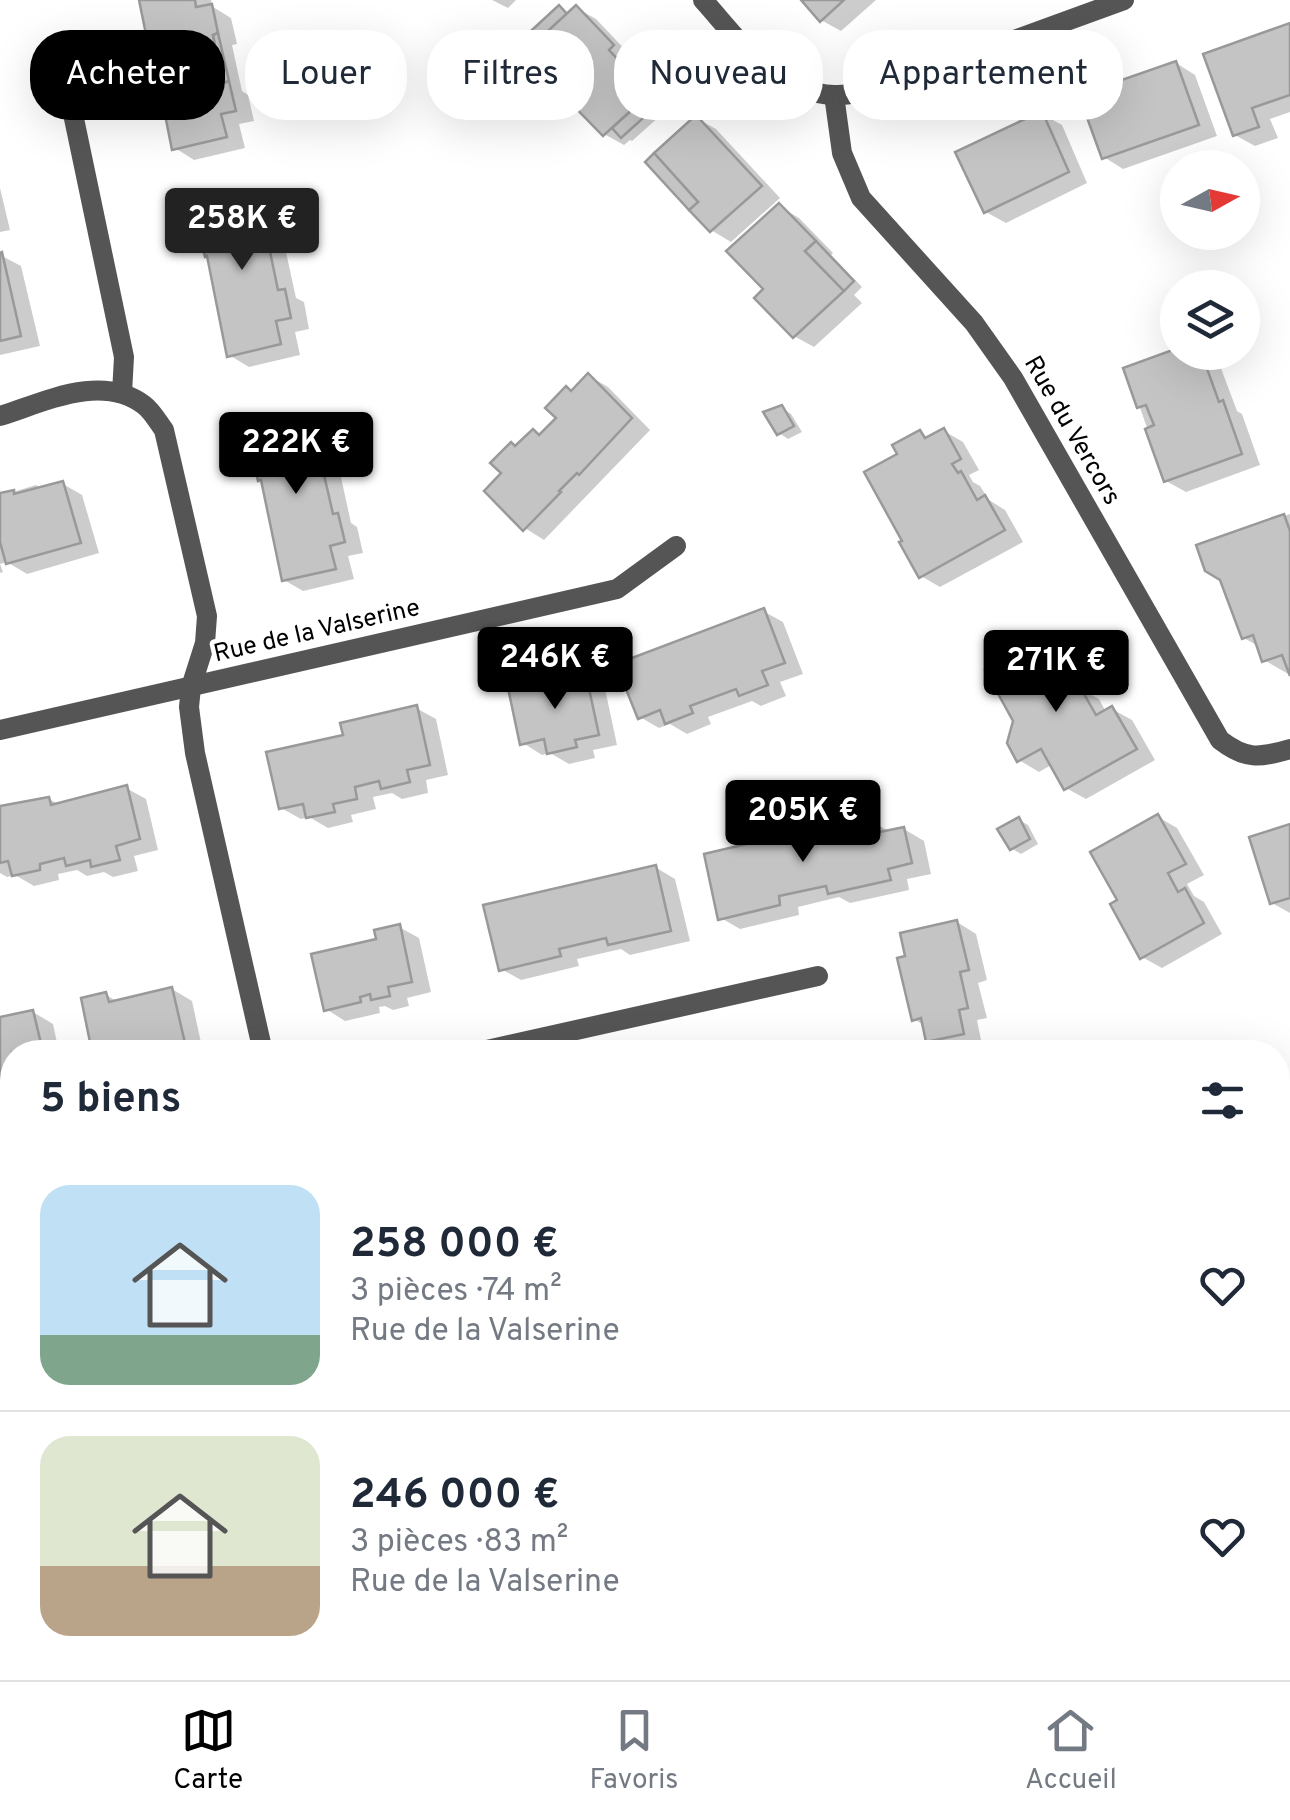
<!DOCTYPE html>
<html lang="fr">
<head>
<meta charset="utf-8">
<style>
	:root { --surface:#fff; --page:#f6f6f7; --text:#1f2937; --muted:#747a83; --line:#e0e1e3; --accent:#000 }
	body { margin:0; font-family:Overpass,sans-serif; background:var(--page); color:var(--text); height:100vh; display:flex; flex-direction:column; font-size:38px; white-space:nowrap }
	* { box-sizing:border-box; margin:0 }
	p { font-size:32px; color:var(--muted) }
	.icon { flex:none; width:55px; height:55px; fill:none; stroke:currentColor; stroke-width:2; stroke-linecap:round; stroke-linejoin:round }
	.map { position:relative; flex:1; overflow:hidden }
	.side { position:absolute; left:0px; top:1040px; width:1290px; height:640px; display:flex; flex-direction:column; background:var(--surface); border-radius:40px 40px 0 0; box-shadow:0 10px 40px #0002 }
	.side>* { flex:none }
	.hud { position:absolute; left:30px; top:30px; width:1230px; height:90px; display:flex; gap:20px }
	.needle { width:65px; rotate:82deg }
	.controls { position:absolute; left:1160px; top:150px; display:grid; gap:20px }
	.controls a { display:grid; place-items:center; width:100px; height:100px; border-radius:50%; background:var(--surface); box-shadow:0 10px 40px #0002; font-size:50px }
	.price { position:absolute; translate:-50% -85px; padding:0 22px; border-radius:10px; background:var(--accent); color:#fff; font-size:32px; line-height:65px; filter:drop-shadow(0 2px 5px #0008) }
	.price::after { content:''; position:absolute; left:50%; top:60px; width:30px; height:22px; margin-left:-15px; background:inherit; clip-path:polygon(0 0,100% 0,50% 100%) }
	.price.on { background:#222; color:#fff }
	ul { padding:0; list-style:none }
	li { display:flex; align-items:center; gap:30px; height:250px; padding:0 40px }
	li+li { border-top:2px solid var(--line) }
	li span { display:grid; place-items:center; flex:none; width:280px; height:200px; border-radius:30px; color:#555 }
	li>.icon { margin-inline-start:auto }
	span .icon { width:120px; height:120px; fill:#fffc; stroke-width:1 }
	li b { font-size:42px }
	h2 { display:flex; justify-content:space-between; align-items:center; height:120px; padding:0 40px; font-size:42px }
	.pill { padding:0 35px; border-radius:40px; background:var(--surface); box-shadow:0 10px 40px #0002; font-size:35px; line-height:90px }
	.pill.on { background:var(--accent); color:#fff }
	.dock { display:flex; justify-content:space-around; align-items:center; height:140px; border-top:2px solid var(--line); background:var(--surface); font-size:28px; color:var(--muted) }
	.dock a { display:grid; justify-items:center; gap:5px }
	.dock .on { color:var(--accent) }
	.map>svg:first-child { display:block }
	.shadow { fill:#0003 }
	.building { fill:#c4c4c4; stroke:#999; stroke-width:2.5 }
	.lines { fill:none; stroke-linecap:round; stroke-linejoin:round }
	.service { stroke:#555; stroke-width:20 }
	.minor { stroke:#555; stroke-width:20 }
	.tertiary { stroke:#555; stroke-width:20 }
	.labels { text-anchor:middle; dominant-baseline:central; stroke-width:9; stroke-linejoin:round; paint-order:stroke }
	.street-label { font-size:25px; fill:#000; stroke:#fff }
</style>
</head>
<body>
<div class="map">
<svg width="1290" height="1680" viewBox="0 0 1290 1680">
	<rect width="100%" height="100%" fill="#fff"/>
	<g class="shadow">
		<polygon points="141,0 211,0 213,7 231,18 237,44 232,45 242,91 248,95 254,121 239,124 245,148 194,160 175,148"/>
		<polygon points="492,0 516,0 508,8"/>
		<polygon points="804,0 876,0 841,31 821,20"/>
		<polygon points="559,8 570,14 576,8 596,19 632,57 629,59 639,69 642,67 661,78 678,96 667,106 669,108 632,141 630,140 624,145 604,134"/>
		<polygon points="1290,26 1290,112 1270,119 1278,138 1255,146 1235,135"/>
		<polygon points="1176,63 1195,75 1217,136 1123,169 1104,157 1093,101 1087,95 1083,98 1083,96"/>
		<polygon points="1042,114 1062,125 1087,183 1006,223 986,212"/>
		<polygon points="696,118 716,129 780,198 731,242 711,230"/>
		<polygon points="0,188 10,230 0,232"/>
		<polygon points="247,194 266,205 268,214 286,225 292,251 286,252 296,298 304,302 309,329 295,332 300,355 249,367 229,355"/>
		<polygon points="779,206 799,218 833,253 831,255 862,287 854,295 862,303 814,347 794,336 766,290"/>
		<polygon points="0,255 21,266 40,346 0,355"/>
		<polygon points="1178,352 1212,352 1216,355 1237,411 1242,414 1260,465 1186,492 1166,481 1140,408"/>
		<polygon points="589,376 608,387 650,430 544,540 525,528 504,473 516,448 541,437 560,418 572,393"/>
		<polygon points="782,408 791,414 802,432 788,439 779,433"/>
		<polygon points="300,418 320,429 322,439 340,449 346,475 341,477 351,523 357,527 363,553 348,556 354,579 303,591 284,580"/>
		<polygon points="944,431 963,442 979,470 969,475 973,482 980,486 989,500 1005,510 1023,542 940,587 921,576 900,455 920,433 929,438"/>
		<polygon points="63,484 82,495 99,553 27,574 7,562 0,564 3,572 0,573 0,496 36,485 42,489"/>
		<polygon points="1290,514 1290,675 1264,660 1258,646 1244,638 1222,578 1199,547"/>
		<polygon points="763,611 783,622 803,674 780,682 786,696 761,706 752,701 708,717 711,724 687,734 670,724 659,728 640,717"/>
		<polygon points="1050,636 1069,648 1087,678 1082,681 1088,693 1099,699 1106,712 1112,709 1132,720 1155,760 1086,799 1066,788 1053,764 1039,772 1019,760"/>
		<polygon points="585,673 604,684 617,745 593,750 595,758 569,764 550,753 542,755 523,743"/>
		<polygon points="416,708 436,719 448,775 426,780 428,793 402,799 392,793 373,797 376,809 351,815 353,822 328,828 309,817 301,819 281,808 346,737"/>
		<polygon points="126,788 146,799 158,850 134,856 138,871 113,877 104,872 87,876 77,870 58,874 59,880 34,886 15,875 7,877 0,873 0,810 49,799 60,805"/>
		<polygon points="1158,817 1177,828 1204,875 1187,884 1194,896 1204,902 1222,934 1162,968 1142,957 1120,901"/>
		<polygon points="1019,820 1028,825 1038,844 1021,854 1011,848"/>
		<polygon points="839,825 851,832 878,825 890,832 904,829 924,841 931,874 907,879 909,890 850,903 839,897 798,907 799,915 740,929 721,918"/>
		<polygon points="1290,827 1290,913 1272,903"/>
		<polygon points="655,867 675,879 690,941 630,955 621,949 577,959 579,966 521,980 501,969"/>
		<polygon points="957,922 976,934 987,980 978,983 987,1018 977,1020 982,1045 948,1052 929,1041 925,1026 914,1019 908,958"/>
		<polygon points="399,927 419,938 431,992 407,998 409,1006 393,1010 385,1006 379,1007 380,1013 345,1021 326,1009 379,941"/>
		<polygon points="172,989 192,1001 203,1052 95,1052 84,1000 106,995 118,1002"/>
		<polygon points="33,1012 53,1024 59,1052 12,1052 12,1098 7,1099 0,1095 0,1020"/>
		<polygon points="1278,1465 1290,1472 1290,1588 1278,1592"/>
		<polygon points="783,1668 1246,1668 1250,1680 770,1680 767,1672"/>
	</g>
	<g class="building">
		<polygon points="139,0 195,0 196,7 212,4 218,33 213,35 223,83 229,81 236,111 221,114 227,137 172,150 152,49 149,49"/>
		<polygon points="801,0 844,0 820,22"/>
		<polygon points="559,5 567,14 529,49 520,41"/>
		<polygon points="576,5 614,45 609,50 631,73 641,64 660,84 603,136 523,54"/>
		<polygon points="1290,23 1290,95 1252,108 1259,127 1233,136 1203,54"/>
		<polygon points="218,33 229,81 223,83 213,35"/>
		<polygon points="1176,61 1199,125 1102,159 1081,101 1115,89 1113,83"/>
		<polygon points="652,92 661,102 621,138 612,128"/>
		<polygon points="1042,111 1069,172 984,213 955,152"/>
		<polygon points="696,115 762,186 710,232 689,210 698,202 654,153"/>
		<polygon points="654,153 698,202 689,210 645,162"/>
		<polygon points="247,191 252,215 267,211 273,240 268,242 278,290 285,289 291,318 276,321 281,344 227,357 207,256 205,257 193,203"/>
		<polygon points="779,203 816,241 805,251 844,291 793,338 754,298 763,289 726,251"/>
		<polygon points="816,241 854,281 844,291 805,251"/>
		<polygon points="2,252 21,336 0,341 0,253"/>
		<polygon points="1178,348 1178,352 1201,352 1219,402 1223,400 1242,454 1164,482 1145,429 1154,425 1149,413 1146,405 1137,408 1123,368"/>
		<polygon points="588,373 632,418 579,475 577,473 559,491 561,492 523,531 484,491 501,473 490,463 511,442 515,446 533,429 539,435 556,418 545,408 566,386 571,391"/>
		<polygon points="782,405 794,426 777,435 763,412"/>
		<polygon points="301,415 306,439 321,436 328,465 322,466 333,514 338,513 345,542 330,546 336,569 282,581 261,480 258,481 247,428"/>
		<polygon points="944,428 961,459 952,464 958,473 961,471 977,500 985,495 1005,530 919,578 899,542 902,541 864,472 897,454 892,445 920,430 925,438"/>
		<polygon points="63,481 81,543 6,564 0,542 0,493 14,490 14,494"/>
		<polygon points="1284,514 1290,531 1290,676 1282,655 1262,662 1253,635 1242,639 1220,580 1205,571 1196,545"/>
		<polygon points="764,608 785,663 762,671 768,685 739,696 736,689 690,706 693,713 665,724 660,710 638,719 616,664"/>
		<polygon points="1050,633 1069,667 1063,670 1073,689 1079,685 1096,715 1112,706 1137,749 1064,790 1041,749 1017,762 1007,743 1013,721 985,670"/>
		<polygon points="585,670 599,735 575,740 577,747 547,754 544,739 520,745 508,688"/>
		<polygon points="417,705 430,765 407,770 410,782 381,789 379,781 355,787 357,799 333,804 335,812 306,818 303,804 279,809 266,752 343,735 340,723"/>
		<polygon points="127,785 140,839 116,846 120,860 91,867 90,860 66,866 64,858 40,864 40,870 12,876 8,861 0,863 0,806 49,797 51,805"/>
		<polygon points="1158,814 1186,864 1168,873 1178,892 1185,888 1204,923 1140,959 1110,904 1117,900 1090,852"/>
		<polygon points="1019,817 1030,839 1010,850 997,829"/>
		<polygon points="840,822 842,831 878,822 880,832 904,827 912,863 888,869 891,880 828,894 826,886 779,896 780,905 718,920 704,854"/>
		<polygon points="1290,824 1290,898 1270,904 1249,837"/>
		<polygon points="656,865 671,931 608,945 606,938 559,949 561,956 499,971 483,905"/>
		<polygon points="957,920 969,970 960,972 968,1008 959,1010 964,1034 926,1042 921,1018 912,1021 897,958 905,956 900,933"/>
		<polygon points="400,924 412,982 388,987 390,996 371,1000 370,994 360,997 361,1002 324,1011 311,954 376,939 374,930"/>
		<polygon points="172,987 185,1043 149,1051 147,1046 137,1048 138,1052 118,1052 117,1050 92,1052 81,998 106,992 109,1002"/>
		<polygon points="33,1010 43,1052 12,1052 12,1083 0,1086 0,1017"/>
		<polygon points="1278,1489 1284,1508 1290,1506 1290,1564 1278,1568"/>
		<polygon points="774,1668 1218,1668 1222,1680 767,1680 764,1671"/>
	</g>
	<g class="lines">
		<g class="service">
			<polyline points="1278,1407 1290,1403"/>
			<polyline points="662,1668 666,1680"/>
		</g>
		<g class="minor">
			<path d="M 703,0 C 740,41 773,92 834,95 C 855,96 876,88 896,83 L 1124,0"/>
			<polyline points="68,90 124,357 122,393"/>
			<path d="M 834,95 L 842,153 L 861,198 L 974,323 L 1013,378 L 1220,740 C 1246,760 1259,758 1290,749"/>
			<path d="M 0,416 C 45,402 101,373 144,405 C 152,411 158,422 164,430 L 207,616 L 205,643 L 191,687 L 189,707 L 195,753 L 263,1052"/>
			<polyline points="0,730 617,589 676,546"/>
			<polyline points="478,1052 818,976"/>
			<polyline points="0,1160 12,1157"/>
		</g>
		<g class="tertiary">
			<polyline points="1278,1205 1290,1202"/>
			<polyline points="0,1619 12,1615"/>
		</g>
	</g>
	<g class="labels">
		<g class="street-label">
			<text transform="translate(1071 431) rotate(60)">Rue du Vercors</text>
			<text transform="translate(317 632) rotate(-13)">Rue de la Valserine</text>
		</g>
	</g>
</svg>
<div class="controls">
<a><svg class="needle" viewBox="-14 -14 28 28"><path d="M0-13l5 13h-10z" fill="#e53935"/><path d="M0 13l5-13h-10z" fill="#747a83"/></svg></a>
<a><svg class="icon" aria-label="layers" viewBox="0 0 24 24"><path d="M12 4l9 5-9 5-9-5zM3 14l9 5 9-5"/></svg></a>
</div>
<b class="price on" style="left:242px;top:273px">258K €</b>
<b class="price" style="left:296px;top:497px">222K €</b>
<b class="price" style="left:555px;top:712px">246K €</b>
<b class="price" style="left:1056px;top:715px">271K €</b>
<b class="price" style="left:803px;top:865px">205K €</b>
<div class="hud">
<a class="pill on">Acheter</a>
<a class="pill">Louer</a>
<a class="pill">Filtres</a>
<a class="pill">Nouveau</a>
<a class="pill">Appartement</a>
</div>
<section class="side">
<h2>5 biens<svg class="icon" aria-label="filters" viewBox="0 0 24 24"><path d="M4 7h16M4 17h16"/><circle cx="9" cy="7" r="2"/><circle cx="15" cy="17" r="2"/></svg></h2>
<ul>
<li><span style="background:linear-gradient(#bfe0f5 75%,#7fa58c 0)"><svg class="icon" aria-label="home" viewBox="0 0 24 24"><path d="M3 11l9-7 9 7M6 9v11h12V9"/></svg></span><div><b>258 000 €</b><p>3 pièces · 74 m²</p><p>Rue de la Valserine</p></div><svg class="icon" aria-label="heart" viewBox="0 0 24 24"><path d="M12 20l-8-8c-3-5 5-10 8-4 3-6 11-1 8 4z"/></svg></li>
<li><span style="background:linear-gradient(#dfe7d0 65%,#b9a48a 0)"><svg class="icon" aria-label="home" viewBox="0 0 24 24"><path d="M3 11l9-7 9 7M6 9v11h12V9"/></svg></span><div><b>246 000 €</b><p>3 pièces · 83 m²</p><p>Rue de la Valserine</p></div><svg class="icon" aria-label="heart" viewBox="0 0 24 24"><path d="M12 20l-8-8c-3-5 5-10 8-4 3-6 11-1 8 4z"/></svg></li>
</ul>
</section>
</div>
<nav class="dock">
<a class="on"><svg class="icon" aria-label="map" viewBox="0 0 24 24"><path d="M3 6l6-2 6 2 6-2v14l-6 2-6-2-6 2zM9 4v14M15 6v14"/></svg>Carte</a>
<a><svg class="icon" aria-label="saved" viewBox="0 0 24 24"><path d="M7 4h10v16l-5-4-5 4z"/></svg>Favoris</a>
<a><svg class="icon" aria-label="home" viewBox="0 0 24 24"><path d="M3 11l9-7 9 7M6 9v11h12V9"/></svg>Accueil</a>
</nav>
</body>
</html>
